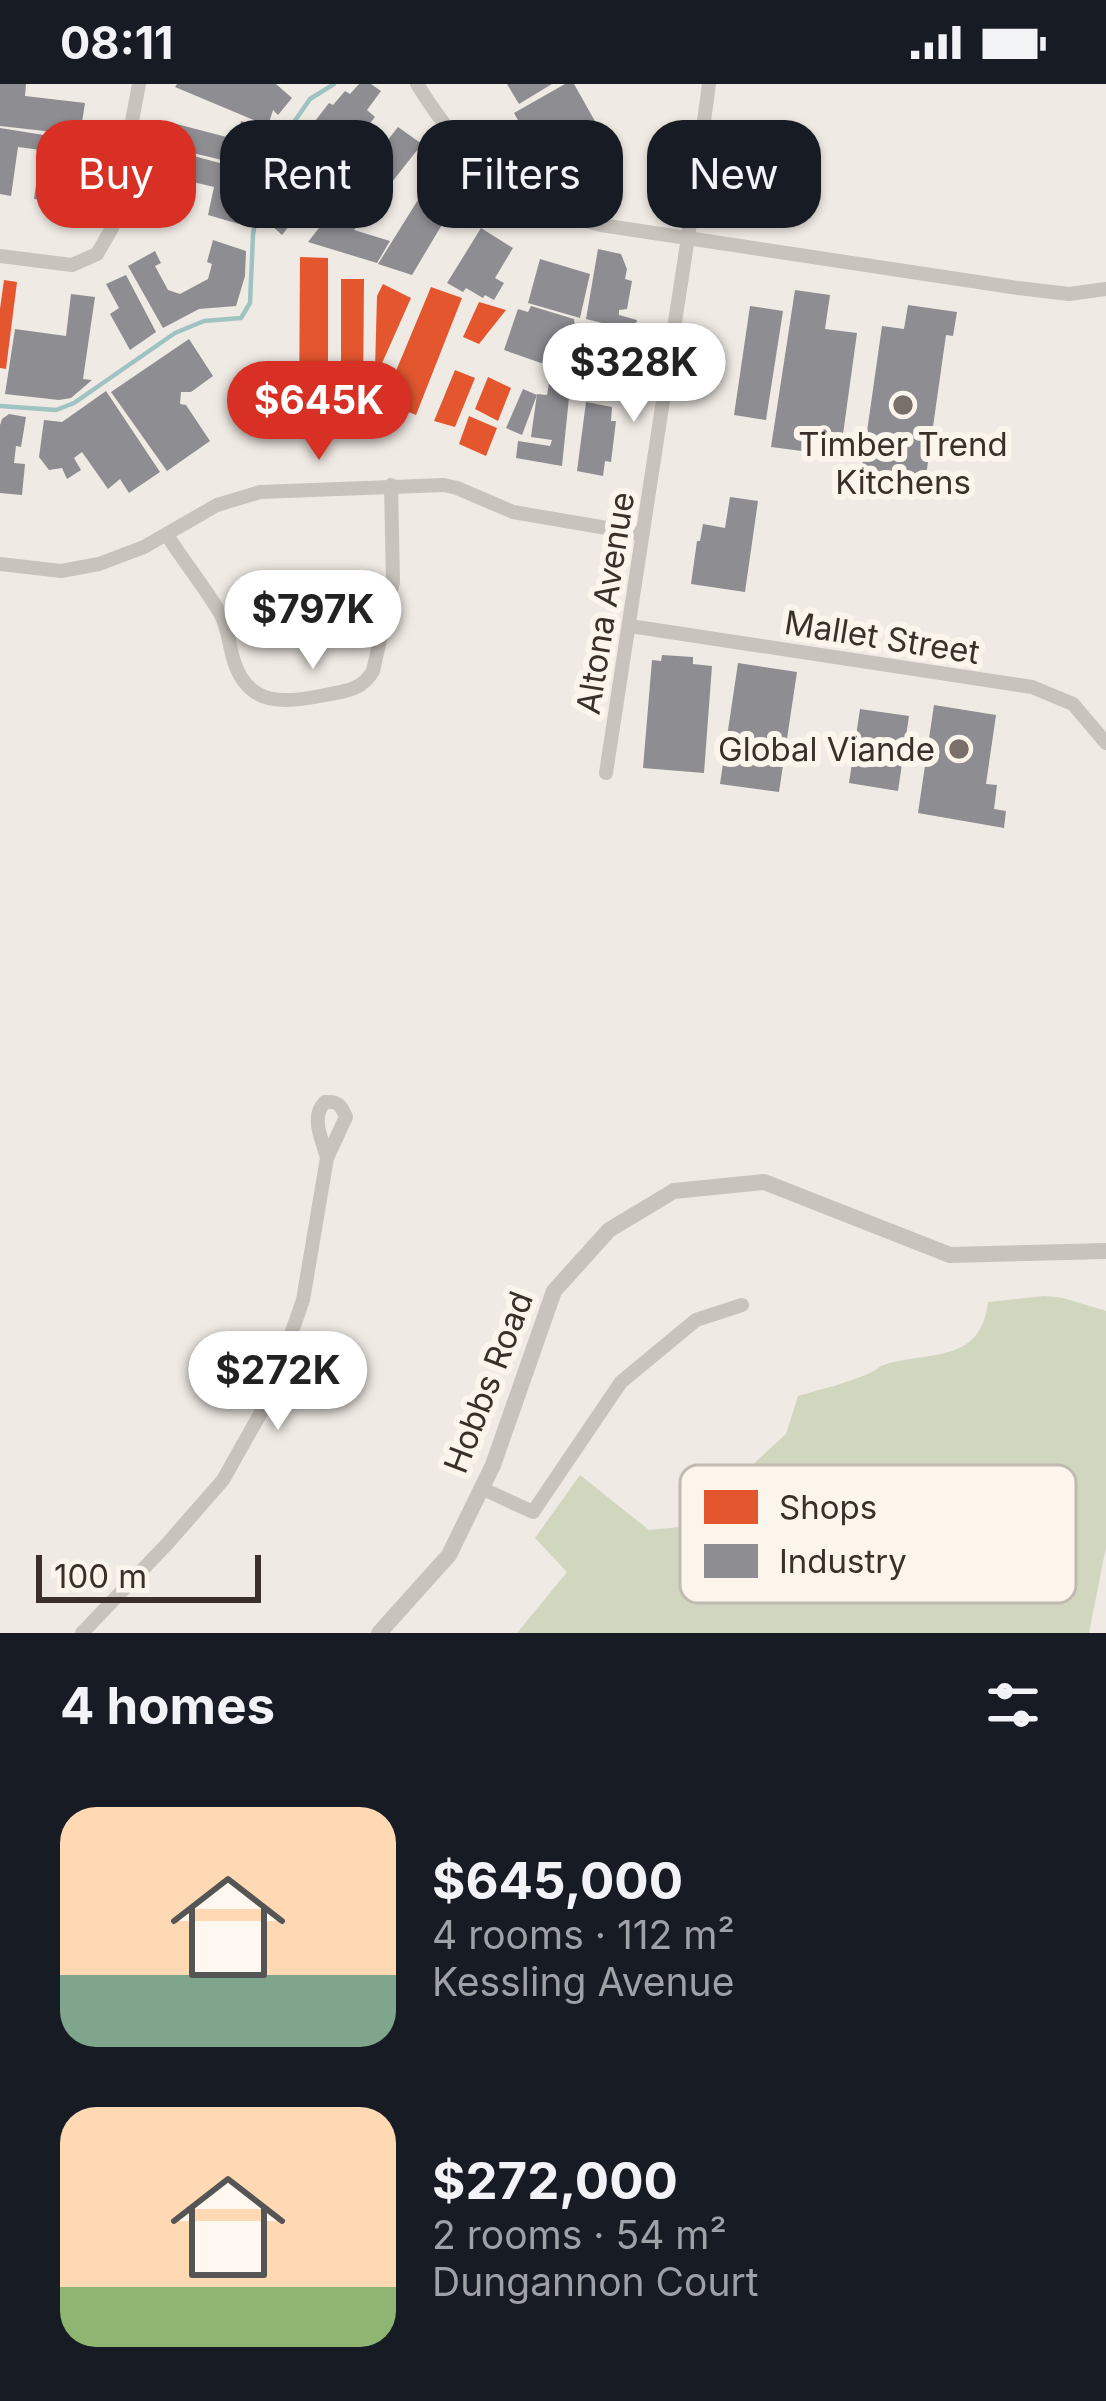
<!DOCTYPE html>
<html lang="en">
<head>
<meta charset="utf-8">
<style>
	:root { --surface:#171b24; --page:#20242c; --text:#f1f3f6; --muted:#9ea1a6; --accent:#d93025 }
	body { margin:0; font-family:Inter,sans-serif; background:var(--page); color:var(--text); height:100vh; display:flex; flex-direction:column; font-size:45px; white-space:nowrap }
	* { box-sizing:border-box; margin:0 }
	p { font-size:39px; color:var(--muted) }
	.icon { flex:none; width:66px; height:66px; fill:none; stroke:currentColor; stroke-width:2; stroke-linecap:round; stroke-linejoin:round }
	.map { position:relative; height:1549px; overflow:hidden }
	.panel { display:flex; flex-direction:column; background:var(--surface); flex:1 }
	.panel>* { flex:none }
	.top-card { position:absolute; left:36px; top:36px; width:1035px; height:108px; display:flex; gap:24px }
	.scale { position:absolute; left:36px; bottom:30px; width:225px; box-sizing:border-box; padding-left:12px; border:6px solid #3b2f2a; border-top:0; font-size:33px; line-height:42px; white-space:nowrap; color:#3b2f2a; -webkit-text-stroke:9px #fbf5ec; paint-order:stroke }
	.price { position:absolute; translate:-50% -102px; padding:0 27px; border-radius:42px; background:#fff; color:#222; font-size:39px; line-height:78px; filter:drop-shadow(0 3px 6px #0008) }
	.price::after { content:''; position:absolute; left:50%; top:72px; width:36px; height:27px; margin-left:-18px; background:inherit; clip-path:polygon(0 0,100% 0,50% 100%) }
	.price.selected { background:var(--accent); color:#fff }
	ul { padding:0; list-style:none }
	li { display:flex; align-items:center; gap:36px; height:300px; padding:0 60px }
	li span { display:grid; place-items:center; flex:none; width:336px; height:240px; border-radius:36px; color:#555 }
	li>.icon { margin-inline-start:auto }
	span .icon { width:144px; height:144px; fill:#fffc; stroke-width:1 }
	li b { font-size:51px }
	h2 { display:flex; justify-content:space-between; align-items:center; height:144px; padding:0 60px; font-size:51px }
	.tag { padding:0 42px; border-radius:36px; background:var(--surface); box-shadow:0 3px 9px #0004; font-size:42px; line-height:108px }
	.tag.selected { background:var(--accent); color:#fff }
	.status { display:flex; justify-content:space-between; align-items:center; height:84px; padding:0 60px; background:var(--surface); direction:ltr }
	.status svg { height:33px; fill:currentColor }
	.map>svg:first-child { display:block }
	.green { fill:#d1d6be }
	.shops { fill:#e4572e }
	.industry { fill:#8d8d92 }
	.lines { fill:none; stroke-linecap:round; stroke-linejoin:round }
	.stream { stroke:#9fc2c2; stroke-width:4.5 }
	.minor { stroke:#c9c3bd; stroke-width:14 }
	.tertiary { stroke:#c9c3bd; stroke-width:16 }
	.poi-dot { fill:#7a706b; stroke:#fbf5ec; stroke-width:4.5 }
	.labels { text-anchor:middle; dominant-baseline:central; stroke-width:12; stroke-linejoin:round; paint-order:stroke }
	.poi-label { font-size:33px; fill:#3b2f2a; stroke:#fbf5ec }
	.street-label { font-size:33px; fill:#3b2f2a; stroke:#fbf5ec }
	.key { fill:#fbf5ec; stroke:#c1bab2; stroke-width:3 }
	.key-label { font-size:33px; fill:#3b2f2a }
</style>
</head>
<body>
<div class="status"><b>08:11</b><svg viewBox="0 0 49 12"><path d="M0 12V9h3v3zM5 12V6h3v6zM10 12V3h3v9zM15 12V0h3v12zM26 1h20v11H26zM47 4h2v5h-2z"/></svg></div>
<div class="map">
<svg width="1106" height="1549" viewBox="0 0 1106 1549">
	<rect width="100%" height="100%" fill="#f0eae4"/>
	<path class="green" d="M 1045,1212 L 1063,1214 L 1106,1227 L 1106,1463 L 1089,1549 L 517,1549 L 567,1488 L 535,1454 L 580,1391 L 649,1446 L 690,1442 L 709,1434 L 732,1396 L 750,1383 L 786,1350 L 798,1312 C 822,1305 848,1299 870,1289 C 880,1284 877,1283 887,1280 C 932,1267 981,1279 988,1218 Z"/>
	<g class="shops">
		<polygon points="300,173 328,174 328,335 299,334"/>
		<polygon points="341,195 364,195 363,315 341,315"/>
		<polygon points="4,196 17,198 6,285 0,284 0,225"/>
		<polygon points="383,200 411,214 379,286 375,285 377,212"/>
		<polygon points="431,203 462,214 416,331 383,318"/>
		<polygon points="479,218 506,226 479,260 463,253"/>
		<polygon points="455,286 475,294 455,343 434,337"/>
		<polygon points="488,293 511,304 498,337 475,325"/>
		<polygon points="469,332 497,344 486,372 459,360"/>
	</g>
	<g class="industry">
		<polygon points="0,0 26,0 25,12 85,19 80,51 0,42"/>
		<polygon points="177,0 276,0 292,14 278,31 273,26 268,42 175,3"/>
		<polygon points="359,0 371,0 381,7 367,26 375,33 282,151 269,139 275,131 270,127 278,116 273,112 283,98 277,94 289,79 285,76 329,19 333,21 345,7 350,10"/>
		<polygon points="507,0 552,0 519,20"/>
		<polygon points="565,0 574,0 596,39 588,44 584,36 545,58 551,67 539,74 514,29"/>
		<polygon points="241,37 270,46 259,85 164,62 169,38 238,56"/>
		<polygon points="398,43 422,60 354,146 390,157 377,179 308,158"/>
		<polygon points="0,44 75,56 65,118 34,115 41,66 18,63 11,112 0,110"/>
		<polygon points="171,66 250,87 239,140 208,131 214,103 164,91"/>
		<polygon points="436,87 459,100 457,104 462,107 412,191 378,180"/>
		<polygon points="481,144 513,164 495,194 504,199 494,216 485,211 483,214 466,204 463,208 447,199"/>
		<polygon points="213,156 246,167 245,192 236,222 199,225 163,244 128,182 155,167 161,179 155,182 168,206 180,210 208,195 212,180 207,178"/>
		<polygon points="598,165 621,170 627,185 625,195 632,197 627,225 619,226 619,231 637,236 634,247 586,235"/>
		<polygon points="540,175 590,190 580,234 528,219"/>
		<polygon points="126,191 156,248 130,266 110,230 119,224 106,200"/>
		<polygon points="795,206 830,211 825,245 857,249 840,372 771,363"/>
		<polygon points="71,210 95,213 83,295 92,296 71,314 59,316 5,310 15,245 66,252"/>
		<polygon points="908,221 957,228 953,252 946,251 925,399 861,390 882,242 904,245"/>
		<polygon points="531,222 574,235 575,243 570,260 559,258 557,279 541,279 504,266 518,225 528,228"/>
		<polygon points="750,222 783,227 766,336 734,331"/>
		<polygon points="584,244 605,250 604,255 612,257 609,269 602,268 599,285 575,280"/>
		<polygon points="189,255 213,292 191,308 181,308 180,320 186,321 210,357 167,387 111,308"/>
		<polygon points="549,299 570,304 562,382 516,374 518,357 550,362 552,356 531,353 537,310 547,311"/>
		<polygon points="523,305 537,311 522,351 506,344"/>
		<polygon points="106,307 160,388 129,409 120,395 108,405 82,368 74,374 81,386 67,395 62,384 49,386 39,373 44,336 62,338"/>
		<polygon points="586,318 612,323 611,337 616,337 611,378 605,377 603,392 577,387"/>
		<polygon points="9,330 26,333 21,363 16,362 14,379 25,380 22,411 0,409 0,341 2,335"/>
		<polygon points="730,413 758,417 745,508 691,500 697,457 700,457 703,440 725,444"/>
		<polygon points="662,571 693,573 693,580 712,582 704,689 643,684 652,576 661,577"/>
		<polygon points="738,579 797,588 779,708 720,700"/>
		<polygon points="934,621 996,631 986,700 997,701 994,725 1006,727 1004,744 918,729"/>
		<polygon points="860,625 909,632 898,707 849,699"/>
	</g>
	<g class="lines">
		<polyline class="stream" points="0,322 56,326 74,319 175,249 204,237 241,234 250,219 253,151 263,88 278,61 310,15 334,0"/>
		<g class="minor">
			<path d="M 417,0 C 466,79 510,118 601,141 L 1018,204 L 1069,210 L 1106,205"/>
			<polyline points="0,172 72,181 97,170 112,144 139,0"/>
			<path d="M 167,451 C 184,478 204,502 220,529 C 228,544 229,559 233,574 C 247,624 285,619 325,611 C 346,607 362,606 373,587 L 393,498 L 391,401"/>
			<polyline points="0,480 61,487 99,480 144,463 217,421 260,408 444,401 457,404 513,428 642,450"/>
			<polyline points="630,542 1032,603 1073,620 1106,659"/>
			<polyline points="606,689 690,140 709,0"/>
			<polyline points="481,1404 533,1428 621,1298 696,1236 742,1221"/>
			<path d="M 82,1549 L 167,1460 L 223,1396 L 268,1316 L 303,1216 L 327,1074 L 346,1033 C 341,1021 338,1017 325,1018 C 310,1033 322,1055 327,1074"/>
		</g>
		<polyline class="tertiary" points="379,1549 449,1471 493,1381 554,1207 609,1146 674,1107 764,1098 950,1171 1106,1167"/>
	</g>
	<g class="poi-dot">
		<circle cx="903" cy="321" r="12"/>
		<circle cx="959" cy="665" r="12"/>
	</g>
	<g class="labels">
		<g class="poi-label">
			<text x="903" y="360">Timber Trend<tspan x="903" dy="38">Kitchens</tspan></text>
			<text x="935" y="665" text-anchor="end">Global Viande</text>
		</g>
		<g class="street-label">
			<text transform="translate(605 519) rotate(-81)">Altona Avenue</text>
			<text transform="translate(882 553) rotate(9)">Mallet Street</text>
			<text transform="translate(488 1298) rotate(-69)">Hobbs Road</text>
		</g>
	</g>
	<rect x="680" y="1381" width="396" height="138" rx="18" class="key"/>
	<rect x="704" y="1406" width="54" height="34" fill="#e4572e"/>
	<rect x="704" y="1460" width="54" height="34" fill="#8d8d92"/>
	<g class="key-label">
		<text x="779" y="1435">Shops</text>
		<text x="779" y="1489">Industry</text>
	</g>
</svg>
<div class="scale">100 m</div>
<b class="price" style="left:634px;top:341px">$328K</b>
<b class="price selected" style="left:319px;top:379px">$645K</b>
<b class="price" style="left:313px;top:588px">$797K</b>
<b class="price" style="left:278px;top:1349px">$272K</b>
<div class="top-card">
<a class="tag selected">Buy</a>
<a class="tag">Rent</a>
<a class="tag">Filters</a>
<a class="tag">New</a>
</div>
</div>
<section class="panel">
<h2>4 homes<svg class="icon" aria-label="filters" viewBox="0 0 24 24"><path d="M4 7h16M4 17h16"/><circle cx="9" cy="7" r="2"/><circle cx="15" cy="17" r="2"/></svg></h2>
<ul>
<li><span style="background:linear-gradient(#ffd9b3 70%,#7fa58c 0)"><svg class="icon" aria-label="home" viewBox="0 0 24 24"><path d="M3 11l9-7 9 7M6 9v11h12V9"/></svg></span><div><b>$645,000</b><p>4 rooms · 112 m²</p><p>Kessling Avenue</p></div></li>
<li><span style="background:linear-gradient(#ffd9b3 75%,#8fb573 0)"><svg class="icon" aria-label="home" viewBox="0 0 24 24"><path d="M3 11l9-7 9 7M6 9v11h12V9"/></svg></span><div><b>$272,000</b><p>2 rooms · 54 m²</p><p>Dungannon Court</p></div></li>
</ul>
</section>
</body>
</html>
